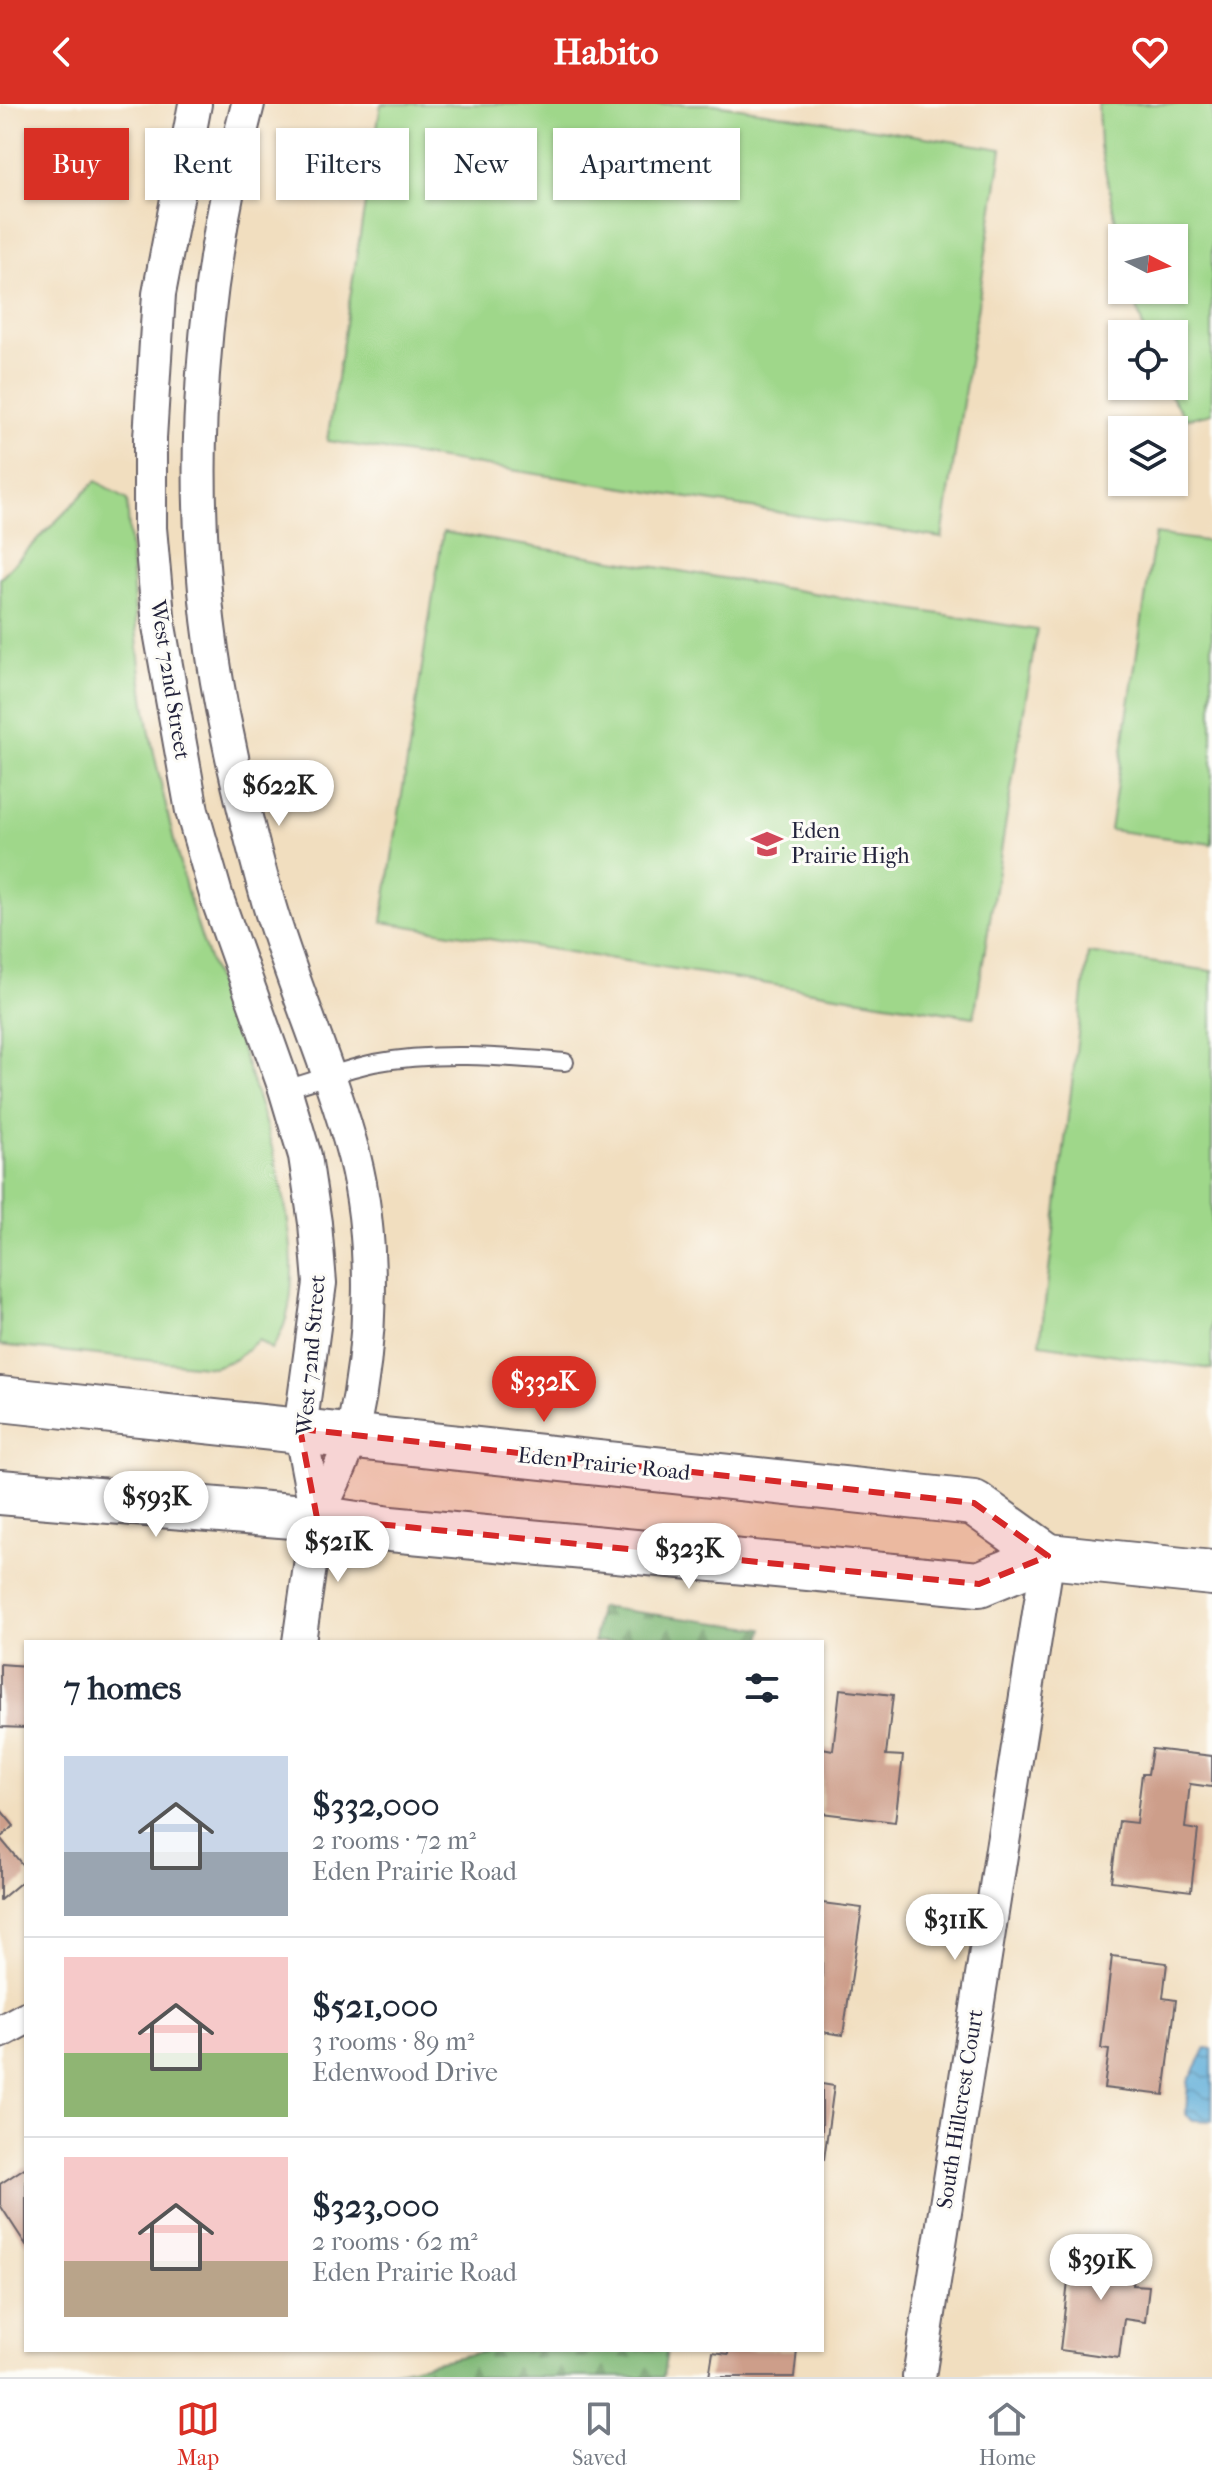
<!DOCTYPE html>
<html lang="en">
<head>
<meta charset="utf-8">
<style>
	:root { --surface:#fff; --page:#f2f2f3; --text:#1f2937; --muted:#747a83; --line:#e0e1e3; --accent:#d93025 }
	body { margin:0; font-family:"IM FELL French Canon",serif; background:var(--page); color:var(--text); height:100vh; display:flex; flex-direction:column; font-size:30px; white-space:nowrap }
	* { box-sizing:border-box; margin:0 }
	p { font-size:26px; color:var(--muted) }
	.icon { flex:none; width:44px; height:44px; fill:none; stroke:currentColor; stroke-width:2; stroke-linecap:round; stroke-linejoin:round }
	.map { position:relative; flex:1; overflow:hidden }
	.details { position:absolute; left:24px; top:1536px; width:800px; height:712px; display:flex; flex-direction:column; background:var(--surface); border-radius:0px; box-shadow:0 2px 6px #0004 }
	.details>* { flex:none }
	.hud { position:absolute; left:24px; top:24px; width:800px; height:72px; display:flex; gap:16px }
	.needle { width:52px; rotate:96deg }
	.fabs { position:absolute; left:1108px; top:120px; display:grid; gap:16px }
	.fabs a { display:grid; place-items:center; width:80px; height:80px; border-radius:0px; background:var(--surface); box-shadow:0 2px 6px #0004; font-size:40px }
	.price { position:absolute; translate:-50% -68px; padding:0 18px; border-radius:28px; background:#fff; color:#222; font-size:26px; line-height:52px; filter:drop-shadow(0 2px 4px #0008) }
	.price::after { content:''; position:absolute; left:50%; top:48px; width:24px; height:18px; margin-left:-12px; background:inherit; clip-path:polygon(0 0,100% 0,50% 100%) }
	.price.current { background:var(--accent); color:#fff }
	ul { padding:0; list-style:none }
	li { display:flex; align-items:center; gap:24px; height:200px; padding:0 40px }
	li+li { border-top:2px solid var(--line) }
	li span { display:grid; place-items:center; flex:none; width:224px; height:160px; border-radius:0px; color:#555 }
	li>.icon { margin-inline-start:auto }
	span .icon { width:96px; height:96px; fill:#fffc; stroke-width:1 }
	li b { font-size:34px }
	h2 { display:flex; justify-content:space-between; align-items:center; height:96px; padding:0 40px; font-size:34px }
	.pill { padding:0 28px; border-radius:0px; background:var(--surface); box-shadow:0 2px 6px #0004; font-size:28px; line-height:72px }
	.pill.current { background:var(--accent); color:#fff }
	header { display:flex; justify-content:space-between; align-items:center; height:104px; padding:0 40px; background:var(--accent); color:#fff; font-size:36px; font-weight:700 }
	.tabs { display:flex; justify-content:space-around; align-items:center; height:112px; border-top:2px solid var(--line); background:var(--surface); font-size:22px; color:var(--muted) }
	.tabs a { display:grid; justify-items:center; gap:4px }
	.tabs .current { color:var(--accent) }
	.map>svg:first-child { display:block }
	.green { fill:#9fd78a; stroke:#607c62; stroke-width:2 }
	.forest { fill:url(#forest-firs); stroke:#506d58; stroke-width:2 }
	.water { fill:url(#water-waves); stroke:#40688a; stroke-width:2 }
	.building { fill:#cd9e8a }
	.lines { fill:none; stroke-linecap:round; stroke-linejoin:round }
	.service-casing { stroke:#6a6469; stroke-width:20 }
	.minor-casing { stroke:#6a6469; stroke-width:36 }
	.secondary-casing { stroke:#6a6469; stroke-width:48 }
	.service { stroke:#fff; stroke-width:16 }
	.minor { stroke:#fff; stroke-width:32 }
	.secondary { stroke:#fff; stroke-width:44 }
	.marked { fill:#d62828; fill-opacity:0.2; stroke:#d62828; stroke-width:6; stroke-dasharray:16 10; stroke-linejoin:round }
	.labels { text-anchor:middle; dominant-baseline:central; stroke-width:6; stroke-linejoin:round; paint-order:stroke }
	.street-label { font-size:22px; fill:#22223b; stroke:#fdfcf7 }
	.poi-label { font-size:22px; fill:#22223b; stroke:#fdfcf7; text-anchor:start }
</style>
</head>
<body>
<header><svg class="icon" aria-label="back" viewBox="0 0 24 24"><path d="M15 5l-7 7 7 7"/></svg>Habito<svg class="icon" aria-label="heart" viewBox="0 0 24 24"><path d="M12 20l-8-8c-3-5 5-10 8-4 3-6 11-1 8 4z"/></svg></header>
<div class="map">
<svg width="1212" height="2273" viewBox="0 0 1212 2273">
	<defs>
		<pattern id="forest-firs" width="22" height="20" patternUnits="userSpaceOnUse" patternTransform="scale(2)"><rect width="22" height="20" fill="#7fb876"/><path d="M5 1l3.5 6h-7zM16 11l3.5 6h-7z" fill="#689562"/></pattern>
		<pattern id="water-waves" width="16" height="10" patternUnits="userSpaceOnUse" patternTransform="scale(2)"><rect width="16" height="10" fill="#5fadd8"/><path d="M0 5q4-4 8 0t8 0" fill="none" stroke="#4e8cb0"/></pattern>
	</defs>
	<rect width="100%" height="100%" fill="#fdfcf7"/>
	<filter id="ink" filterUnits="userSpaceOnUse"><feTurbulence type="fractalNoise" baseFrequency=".0125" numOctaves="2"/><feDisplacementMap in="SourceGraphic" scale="16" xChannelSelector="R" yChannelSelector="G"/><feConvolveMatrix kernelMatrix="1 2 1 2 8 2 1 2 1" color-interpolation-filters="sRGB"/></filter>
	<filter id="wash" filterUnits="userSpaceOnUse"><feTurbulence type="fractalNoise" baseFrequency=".006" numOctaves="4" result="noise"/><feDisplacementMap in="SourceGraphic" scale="32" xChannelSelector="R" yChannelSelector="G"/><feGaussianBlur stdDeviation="1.8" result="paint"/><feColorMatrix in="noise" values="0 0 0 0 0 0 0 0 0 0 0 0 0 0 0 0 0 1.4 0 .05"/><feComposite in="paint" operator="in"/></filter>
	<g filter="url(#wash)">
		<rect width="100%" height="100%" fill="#f1debf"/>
		<g class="green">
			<polygon points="381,0 714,0 1002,45 942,434 327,337"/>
			<polygon points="1098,0 1212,0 1212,309 1186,315 1164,282 1174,282 1174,230 1145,230 1132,186 1174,186 1174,134 1122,134 1122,147 1100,42"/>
			<path d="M 96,377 L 127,396 C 133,481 136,566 154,649 C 167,707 179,764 197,820 C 226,913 338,1162 271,1245 L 258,1236 L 236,1255 L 214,1263 L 0,1241 L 0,474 Z"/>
			<polygon points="443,428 1037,526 974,913 382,818"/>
			<polygon points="1155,430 1212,438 1212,740 1110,726"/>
			<polygon points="1088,849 1212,867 1212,1265 1040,1240"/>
		</g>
		<g class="forest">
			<polygon points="599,1503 763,1525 761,1538 594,1538"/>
			<polygon points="491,2246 667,2246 663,2273 364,2273"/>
		</g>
		<polygon class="water" points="1206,1944 1212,1945 1212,2017 1193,2016 1186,2010 1188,1978"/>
		<g id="blocks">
			<g class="building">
				<polygon points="0,1560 26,1562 26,1624 0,1623"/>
				<polygon points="840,1585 893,1591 886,1651 903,1652 895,1718 822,1709 822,1644 833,1646"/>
				<polygon points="1152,1645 1212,1652 1212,1683 1190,1680 1185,1724 1198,1726 1191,1787 1111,1777 1119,1717 1136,1719 1142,1670 1148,1670"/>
				<polygon points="0,1705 14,1722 0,1734"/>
				<polygon points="0,1734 26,1765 26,1774 0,1796"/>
				<polygon points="822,1799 862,1804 843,1931 822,1928"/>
				<polygon points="1112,1852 1167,1859 1163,1894 1176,1896 1164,1991 1104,1984 1109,1946 1101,1945"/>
				<polygon points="822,1980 834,1982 824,2055 822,2055"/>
				<polygon points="26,2063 26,2141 0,2101 0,2080"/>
				<polygon points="1072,2144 1137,2152 1133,2181 1149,2182 1145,2218 1124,2215 1119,2254 1060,2246"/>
				<polygon points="729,2246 797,2246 794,2273 709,2273 713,2248 729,2250"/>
			</g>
		</g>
	</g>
	<g filter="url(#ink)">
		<use href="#blocks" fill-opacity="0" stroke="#6a6469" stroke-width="2"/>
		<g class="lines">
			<defs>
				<path id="service" d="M 285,985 C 315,977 345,965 374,959 C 437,947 503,953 565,958"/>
				<g id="minor">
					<polyline points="195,0 159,190 150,334 150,424 159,522 192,707 217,794 285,985 305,1052 315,1119 320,1179 300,1325 317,1414 299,1538"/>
					<path d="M 248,0 C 194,205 182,426 228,634 C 239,688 253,743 268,797 C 293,883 331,965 354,1052 C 376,1139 372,1239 353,1326 C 346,1356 329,1386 317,1414"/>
					<polyline points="0,1928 26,1914"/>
					<polyline points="919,2273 1048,1452"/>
				</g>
				<g id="secondary">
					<polyline points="0,1295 974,1399 1048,1452"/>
					<polyline points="0,1388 317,1414 390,1425 979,1480 1048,1452 1212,1469"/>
				</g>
			</defs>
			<use href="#service" class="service-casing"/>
			<use href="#minor" class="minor-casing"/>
			<use href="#secondary" class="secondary-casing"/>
			<use href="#service" class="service"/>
			<use href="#minor" class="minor"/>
			<use href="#secondary" class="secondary"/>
		</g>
	</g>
	<path class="marked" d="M 300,1325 L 974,1399 L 1048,1452 L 979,1480 L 317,1414 Z"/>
	<defs>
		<symbol id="school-bare" viewBox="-9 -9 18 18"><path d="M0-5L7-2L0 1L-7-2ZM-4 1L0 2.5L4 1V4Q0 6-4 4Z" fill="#d1495b" stroke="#fdfcf7" stroke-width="2.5" paint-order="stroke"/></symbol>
	</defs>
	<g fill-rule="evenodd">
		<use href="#school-bare" x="745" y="718" width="44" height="44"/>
	</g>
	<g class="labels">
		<g class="street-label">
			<text transform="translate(170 576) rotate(81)">West 72nd Street</text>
			<text transform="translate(311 1251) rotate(-85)">West 72nd Street</text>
			<text transform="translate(604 1360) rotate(6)">Eden Prairie Road</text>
			<text transform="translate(960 2005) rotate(-81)">South Hillcrest Court</text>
		</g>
		<g class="poi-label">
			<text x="791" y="727">Eden<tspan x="791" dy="25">Prairie High</tspan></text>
		</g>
	</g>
</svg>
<div class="fabs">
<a><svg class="needle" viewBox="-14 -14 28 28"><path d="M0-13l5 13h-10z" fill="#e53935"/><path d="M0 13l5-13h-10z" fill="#747a83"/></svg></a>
<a><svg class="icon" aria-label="locate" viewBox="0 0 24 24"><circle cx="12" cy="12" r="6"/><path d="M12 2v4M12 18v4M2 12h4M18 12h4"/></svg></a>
<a><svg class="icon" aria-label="layers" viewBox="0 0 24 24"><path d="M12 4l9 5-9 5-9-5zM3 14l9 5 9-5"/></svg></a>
</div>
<b class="price" style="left:279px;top:724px">$622K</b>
<b class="price current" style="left:544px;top:1320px">$332K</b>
<b class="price" style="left:156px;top:1435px">$593K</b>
<b class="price" style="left:338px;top:1480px">$521K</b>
<b class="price" style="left:689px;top:1487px">$323K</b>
<b class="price" style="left:955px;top:1858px">$311K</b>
<b class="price" style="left:1101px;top:2198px">$391K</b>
<div class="hud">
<a class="pill current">Buy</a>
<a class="pill">Rent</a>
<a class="pill">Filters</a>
<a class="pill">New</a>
<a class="pill">Apartment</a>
</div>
<section class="details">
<h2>7 homes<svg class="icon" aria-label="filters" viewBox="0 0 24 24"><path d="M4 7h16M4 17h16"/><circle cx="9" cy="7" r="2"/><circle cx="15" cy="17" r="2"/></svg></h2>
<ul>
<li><span style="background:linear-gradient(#c9d6e8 60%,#9aa5b1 0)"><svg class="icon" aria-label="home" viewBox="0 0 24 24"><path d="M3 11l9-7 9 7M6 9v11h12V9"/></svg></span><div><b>$332,000</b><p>2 rooms · 72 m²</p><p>Eden Prairie Road</p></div></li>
<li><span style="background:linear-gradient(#f6c9c9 60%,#8fb573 0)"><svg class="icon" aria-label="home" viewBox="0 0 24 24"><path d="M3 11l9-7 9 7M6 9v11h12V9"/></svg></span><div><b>$521,000</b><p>3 rooms · 89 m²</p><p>Edenwood Drive</p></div></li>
<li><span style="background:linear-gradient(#f6c9c9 65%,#b9a48a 0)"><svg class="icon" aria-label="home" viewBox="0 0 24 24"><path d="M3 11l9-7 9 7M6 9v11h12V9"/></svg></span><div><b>$323,000</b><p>2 rooms · 62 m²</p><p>Eden Prairie Road</p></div></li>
</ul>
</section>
</div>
<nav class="tabs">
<a class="current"><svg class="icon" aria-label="map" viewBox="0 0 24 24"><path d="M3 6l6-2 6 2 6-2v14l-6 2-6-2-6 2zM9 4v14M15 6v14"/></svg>Map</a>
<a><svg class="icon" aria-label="saved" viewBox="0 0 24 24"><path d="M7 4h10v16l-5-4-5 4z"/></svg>Saved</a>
<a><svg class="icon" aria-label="home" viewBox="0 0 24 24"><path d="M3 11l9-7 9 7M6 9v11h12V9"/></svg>Home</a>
</nav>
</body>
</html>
